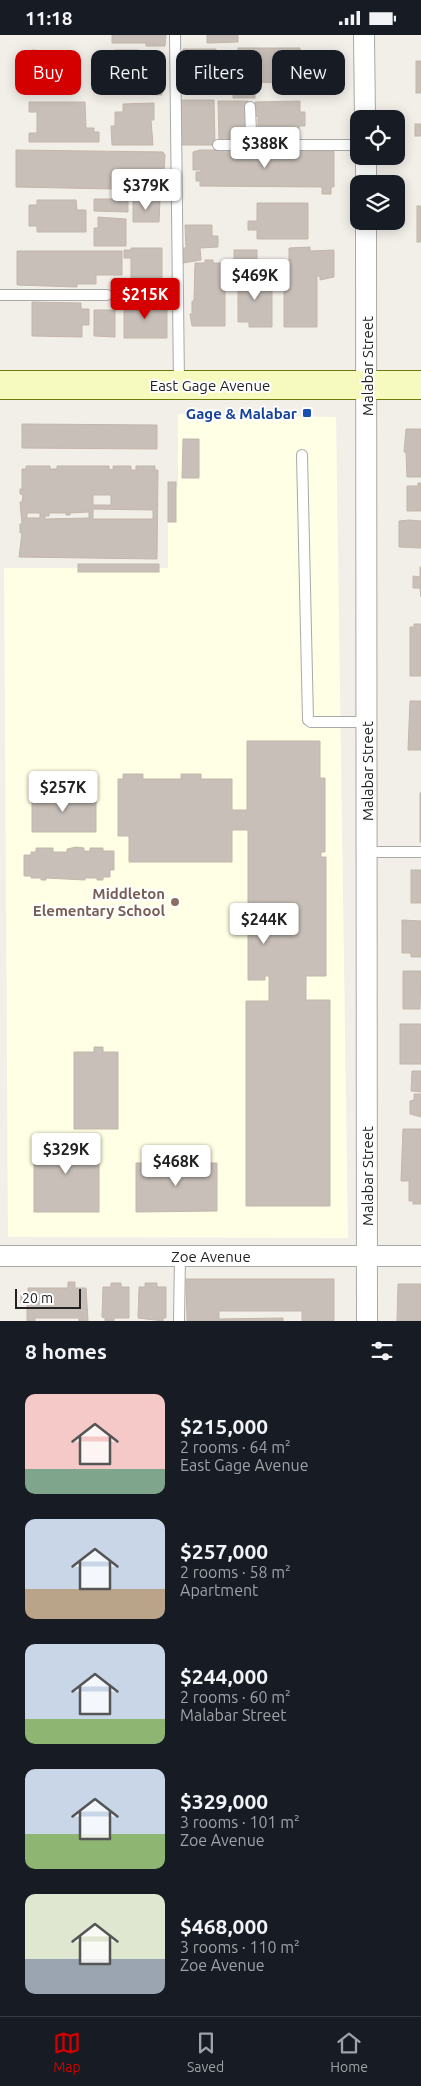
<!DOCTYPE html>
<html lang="en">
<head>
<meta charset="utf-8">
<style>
	:root { --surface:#171b24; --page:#242831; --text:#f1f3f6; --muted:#9ea1a6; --line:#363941; --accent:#d40000 }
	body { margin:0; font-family:Ubuntu,sans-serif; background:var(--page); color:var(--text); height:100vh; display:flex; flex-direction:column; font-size:19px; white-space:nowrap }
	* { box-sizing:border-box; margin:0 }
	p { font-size:16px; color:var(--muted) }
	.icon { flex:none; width:28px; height:28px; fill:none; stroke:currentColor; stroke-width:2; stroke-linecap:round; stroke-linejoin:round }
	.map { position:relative; height:1286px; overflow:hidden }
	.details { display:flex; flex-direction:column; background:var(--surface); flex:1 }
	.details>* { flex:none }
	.banner { position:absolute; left:15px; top:15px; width:391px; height:45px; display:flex; gap:10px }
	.controls { position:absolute; left:350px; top:75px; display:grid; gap:10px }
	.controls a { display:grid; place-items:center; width:55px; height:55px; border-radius:10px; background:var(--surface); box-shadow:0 2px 12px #0003; font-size:25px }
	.scale { position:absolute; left:15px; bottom:12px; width:66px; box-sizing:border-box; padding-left:5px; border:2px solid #222; border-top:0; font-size:14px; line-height:18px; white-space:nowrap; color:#222; -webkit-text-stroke:4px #fff; paint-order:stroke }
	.price { position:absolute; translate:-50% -42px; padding:0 11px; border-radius:5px; background:#fff; color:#222; font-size:16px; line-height:32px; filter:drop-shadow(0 1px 2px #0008) }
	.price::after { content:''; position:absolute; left:50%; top:30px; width:15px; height:11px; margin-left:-8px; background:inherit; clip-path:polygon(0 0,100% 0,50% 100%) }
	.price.on { background:var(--accent); color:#fff }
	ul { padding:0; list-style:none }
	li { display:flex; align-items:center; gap:15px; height:125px; padding:0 25px }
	li span { display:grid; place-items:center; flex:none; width:140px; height:100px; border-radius:10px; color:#555 }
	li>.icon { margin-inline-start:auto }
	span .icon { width:60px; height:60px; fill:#fffc; stroke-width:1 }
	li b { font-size:21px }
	h2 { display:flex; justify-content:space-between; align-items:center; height:60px; padding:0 25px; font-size:21px }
	.pill { padding:0 18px; border-radius:10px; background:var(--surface); box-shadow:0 2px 12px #0003; font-size:18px; line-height:45px }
	.pill.on { background:var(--accent); color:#fff }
	.status { display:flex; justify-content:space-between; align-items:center; height:35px; padding:0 25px; background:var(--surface); direction:ltr }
	.status svg { height:14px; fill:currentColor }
	.dock { display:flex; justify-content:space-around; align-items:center; height:70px; border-top:1px solid var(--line); background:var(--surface); font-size:14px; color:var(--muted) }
	.dock a { display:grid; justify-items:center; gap:2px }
	.dock .on { color:var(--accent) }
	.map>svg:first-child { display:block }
	.education { fill:#ffffe5 }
	.building { fill:#c7bfb8; stroke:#c4b6ab; fill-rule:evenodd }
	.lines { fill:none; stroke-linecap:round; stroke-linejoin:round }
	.service-casing { stroke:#a9a9a9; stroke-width:12 }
	.minor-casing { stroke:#a9a9a9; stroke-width:22 }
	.secondary-casing { stroke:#707d05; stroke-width:30 }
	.service { stroke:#fff; stroke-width:10 }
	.minor { stroke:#fff; stroke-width:20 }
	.secondary { stroke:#f7fabf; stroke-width:28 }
	.transit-dot { fill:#1a4fb4; stroke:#fff; stroke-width:2 }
	.education-dot { fill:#8d6e63; stroke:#fff; stroke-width:2 }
	.labels { text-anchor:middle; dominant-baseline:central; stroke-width:4; stroke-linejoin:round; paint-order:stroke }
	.street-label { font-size:15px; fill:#222; stroke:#fff }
	.transit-label { font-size:15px; font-weight:bold; fill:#164399; stroke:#fff; text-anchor:end }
	.education-label { font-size:15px; font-weight:bold; fill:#785e54; stroke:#fff; text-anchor:end }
</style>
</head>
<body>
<div class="status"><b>11:18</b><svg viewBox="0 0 49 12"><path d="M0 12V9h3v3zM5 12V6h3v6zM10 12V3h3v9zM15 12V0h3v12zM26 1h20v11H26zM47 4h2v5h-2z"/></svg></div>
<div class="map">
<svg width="421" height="1286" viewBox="0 0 421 1286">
	<rect width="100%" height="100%" fill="#f2efe9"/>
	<polygon class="education" points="178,379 336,382 348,1203 8,1202 4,533 168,533 168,452 178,452"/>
	<g class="building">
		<polygon points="112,0 166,0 165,11 146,11 146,8 112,8"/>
		<polygon points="207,0 238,0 238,7 207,8"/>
		<polygon points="238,13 300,13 300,23 308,23 307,47 300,47 300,49 257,47 257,40 238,40"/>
		<polygon points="183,14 216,14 216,23 220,23 220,50 217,50 217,59 183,59"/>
		<polygon points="32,15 73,18 73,39 76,39 76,47 52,48 52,52 38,52 38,45 32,45"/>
		<polygon points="115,15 139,15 139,23 143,23 143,29 139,29 139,33 115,33 115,30 110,30 110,17"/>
		<rect x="416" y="26" width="5" height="32"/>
		<polygon points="113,36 137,36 137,52 143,52 143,39 162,39 162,60 113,58 111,53"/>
		<rect x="233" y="46" width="22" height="17"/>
		<polygon points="180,65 214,65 215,110 180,110"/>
		<polygon points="218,66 248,66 248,106 219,106"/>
		<polygon points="300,66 300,77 305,77 305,91 299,91 299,103 278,104 278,102 262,102 262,98 258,98 258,81 255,81 255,67"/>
		<polygon points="29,67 85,67 86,93 94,93 94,97 99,97 99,107 29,107 29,98 37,98 37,77 29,77"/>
		<polygon points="154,68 154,85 151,85 153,110 112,110 111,91 115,91 115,77 123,77 123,69"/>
		<rect x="415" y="89" width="6" height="12"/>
		<polygon points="16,115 163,117 165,120 163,155 16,152"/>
		<polygon points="200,115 334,116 334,152 331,152 331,159 322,159 322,152 200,151 200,146 196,146 196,137 201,137 201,135 193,135 193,117"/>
		<polygon points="94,164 128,164 128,177 94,176"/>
		<polygon points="133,164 160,165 159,187 133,187"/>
		<polygon points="37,165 76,165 77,175 86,175 86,197 37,197 37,191 29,191 29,170 37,170"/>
		<polygon points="257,168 308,168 308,204 257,204 257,195 248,195 248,186 257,186"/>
		<rect x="417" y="171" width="4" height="36"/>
		<polygon points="98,182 126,184 126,211 94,211 94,193 98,193"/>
		<polygon points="185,190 212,190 212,201 218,201 218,212 200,213 201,225 183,228 182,213 186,213"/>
		<polygon points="310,212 310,216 334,215 334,242 320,245 320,241 317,241 317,292 284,292 284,245 287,245 287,240 283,240 283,232 289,232 289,213"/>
		<polygon points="131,213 162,213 162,264 131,263 131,223 124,223 124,215 131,215"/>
		<rect x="234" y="215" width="23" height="24"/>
		<polygon points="17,216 122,216 122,240 96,240 96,249 77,249 77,252 17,250"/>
		<polygon points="205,225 213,225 213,228 225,228 225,291 192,291 190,279 192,279 192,266 194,266 195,228 205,228"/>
		<polygon points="238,242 272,242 272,292 249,292 249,287 238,287"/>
		<polygon points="130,265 159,265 159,270 167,270 167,303 124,303 124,270 130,270"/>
		<polygon points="32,267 81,268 81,274 89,274 89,290 82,290 82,302 32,301"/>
		<polygon points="94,275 115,275 115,302 94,301"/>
		<polygon points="22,389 157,390 157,414 22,413"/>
		<polygon points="406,394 421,394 421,442 407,442 406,417 404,417"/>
		<polygon points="183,404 199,404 199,443 182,443"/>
		<path d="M 26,431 L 50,431 L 50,434 L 57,434 L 57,431 L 109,431 L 109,434 L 113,435 L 113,431 L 131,431 L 131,435 L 136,435 L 136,431 L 155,431 L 155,435 L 158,435 L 157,524 L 19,522 L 22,498 L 20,498 L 20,489 L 22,489 L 20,467 L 22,467 L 23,460 L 20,459 L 20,454 L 22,454 L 22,434 L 26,434 ZM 93,460 L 111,460 L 111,470 L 93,470 ZM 93,474 L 153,475 L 153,484 L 93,484 ZM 89,477 L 89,483 L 45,484 L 45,481 L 49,481 L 49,478 L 66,478 L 66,480 L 70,480 L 70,478 ZM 27,478 L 40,478 L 40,483 L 27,483 Z"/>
		<rect x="168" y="447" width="8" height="40"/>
		<polygon points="418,448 421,448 421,476 407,476 407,451 418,451"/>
		<polygon points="409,485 421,486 421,513 399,512 399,486"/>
		<rect x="78" y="529" width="81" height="8"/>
		<polygon points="420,532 421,532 421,562 420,553 413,553 413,541 420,542"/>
		<polygon points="414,589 421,589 421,641 410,641 410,592 414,592"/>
		<polygon points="410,666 421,666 421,715 408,715"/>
		<polygon points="247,706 320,706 320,743 325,743 325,817 321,817 321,822 326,822 326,941 306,941 306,965 330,965 330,1171 246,1171 246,966 269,966 269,941 265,941 265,945 248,945 248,795 232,795 232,827 129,827 129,801 118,801 118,744 123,744 123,739 143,739 143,744 181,744 181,739 201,739 201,744 232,744 232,775 247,775"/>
		<polygon points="42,754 62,754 62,762 96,762 96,797 32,797 32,762 42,762"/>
		<rect x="420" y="758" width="1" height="49"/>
		<polygon points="76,812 84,813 84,816 90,816 90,813 103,813 103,816 114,816 114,835 110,835 110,842 103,842 103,845 97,845 97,843 85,843 85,845 46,843 46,845 41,845 41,843 31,843 31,841 24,841 24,820 31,820 31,817 36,817 36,813 53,813 53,817 67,817 67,814"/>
		<rect x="411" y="835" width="10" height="33"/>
		<polygon points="402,885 421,886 421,922 411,922 411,918 402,918"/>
		<polygon points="403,936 421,936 420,974 403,974"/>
		<rect x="400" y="989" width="21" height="40"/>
		<polygon points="94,1012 103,1012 103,1017 118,1017 118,1094 74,1094 74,1017 94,1017"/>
		<polygon points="412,1036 421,1036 421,1057 411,1056"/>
		<polygon points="414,1059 421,1059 421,1082 410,1079 410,1066 414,1065"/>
		<polygon points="403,1094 421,1094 421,1169 413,1169 413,1166 409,1166 409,1146 401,1146"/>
		<rect x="34" y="1104" width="65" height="73"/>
		<polygon points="136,1128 217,1128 217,1176 136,1177"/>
		<polygon points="186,1244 334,1244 334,1286 302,1286 302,1276 219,1276 219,1284 283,1283 283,1286 187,1286"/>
		<polygon points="68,1247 75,1247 75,1253 86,1253 88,1286 79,1286 79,1283 35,1283 35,1286 27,1286 27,1268 21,1268 21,1260 28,1260 28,1253 68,1253"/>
		<polygon points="111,1248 121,1248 121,1252 129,1252 129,1283 114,1283 114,1286 105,1286 105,1283 102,1282 103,1252 111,1252"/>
		<polygon points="145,1248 157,1248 157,1252 166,1252 166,1283 163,1283 163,1286 138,1283 139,1252 145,1252"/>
		<polygon points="398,1249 421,1249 421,1286 397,1286"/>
	</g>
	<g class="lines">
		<defs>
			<g id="service">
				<polyline points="175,0 179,349"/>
				<polyline points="250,72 251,97 257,110"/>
				<polyline points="218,110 359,110"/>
				<polyline points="0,260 107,260"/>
				<polyline points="302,420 308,685 311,687 367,687"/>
				<polyline points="367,817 421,817"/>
				<polyline points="179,1286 180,1221"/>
			</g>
			<g id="minor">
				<polyline points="364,0 365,84"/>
				<polyline points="366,121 366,149"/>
				<polyline points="366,186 367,1286"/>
				<polyline points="0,1221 421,1221"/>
			</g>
			<polyline id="secondary" points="0,350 421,350"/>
		</defs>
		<use href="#service" class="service-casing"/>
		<use href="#minor" class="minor-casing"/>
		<use href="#secondary" class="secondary-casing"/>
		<use href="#service" class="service"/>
		<use href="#minor" class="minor"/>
		<use href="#secondary" class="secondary"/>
	</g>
	<rect class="transit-dot" x="302" y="373" width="10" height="10" rx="2.5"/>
	<circle class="education-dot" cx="175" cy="867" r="5"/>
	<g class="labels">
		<g class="street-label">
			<text transform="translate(367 331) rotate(-90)">Malabar Street</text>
			<text x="210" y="350">East Gage Avenue</text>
			<text transform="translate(367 736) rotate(-90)">Malabar Street</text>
			<text transform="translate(367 1141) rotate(-90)">Malabar Street</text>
			<text x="211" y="1221">Zoe Avenue</text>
		</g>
		<g class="transit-label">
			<text x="297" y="378">Gage &amp; Malabar</text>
		</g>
		<g class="education-label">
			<text x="165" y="858">Middleton<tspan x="165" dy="17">Elementary School</tspan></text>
		</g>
	</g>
</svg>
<div class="controls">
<a><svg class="icon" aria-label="locate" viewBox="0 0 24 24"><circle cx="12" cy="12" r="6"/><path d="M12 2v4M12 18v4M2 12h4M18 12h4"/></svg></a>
<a><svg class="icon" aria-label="layers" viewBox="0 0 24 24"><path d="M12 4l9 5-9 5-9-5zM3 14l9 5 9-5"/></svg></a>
</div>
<div class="scale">20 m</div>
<b class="price" style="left:265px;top:134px">$388K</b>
<b class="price" style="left:146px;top:176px">$379K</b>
<b class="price" style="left:255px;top:266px">$469K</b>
<b class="price on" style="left:145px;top:285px">$215K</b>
<b class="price" style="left:63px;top:778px">$257K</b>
<b class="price" style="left:264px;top:910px">$244K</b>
<b class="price" style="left:66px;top:1140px">$329K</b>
<b class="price" style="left:176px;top:1152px">$468K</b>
<div class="banner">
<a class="pill on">Buy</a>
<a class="pill">Rent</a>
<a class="pill">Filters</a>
<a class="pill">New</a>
</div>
</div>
<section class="details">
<h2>8 homes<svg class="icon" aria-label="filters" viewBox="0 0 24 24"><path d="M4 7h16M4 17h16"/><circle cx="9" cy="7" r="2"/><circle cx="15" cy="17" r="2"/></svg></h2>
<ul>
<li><span style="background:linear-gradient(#f6c9c9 75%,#7fa58c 0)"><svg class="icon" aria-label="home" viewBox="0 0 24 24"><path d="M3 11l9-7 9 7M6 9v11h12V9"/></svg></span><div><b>$215,000</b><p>2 rooms · 64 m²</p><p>East Gage Avenue</p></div></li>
<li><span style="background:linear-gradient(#c9d6e8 70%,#b9a48a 0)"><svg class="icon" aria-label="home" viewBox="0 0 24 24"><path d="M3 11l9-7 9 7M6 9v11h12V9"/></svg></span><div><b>$257,000</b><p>2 rooms · 58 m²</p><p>Apartment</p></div></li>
<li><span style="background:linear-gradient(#c9d6e8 75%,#8fb573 0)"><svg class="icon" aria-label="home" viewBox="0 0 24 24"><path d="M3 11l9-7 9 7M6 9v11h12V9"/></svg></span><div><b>$244,000</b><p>2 rooms · 60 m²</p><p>Malabar Street</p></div></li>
<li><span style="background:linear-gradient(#c9d6e8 65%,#8fb573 0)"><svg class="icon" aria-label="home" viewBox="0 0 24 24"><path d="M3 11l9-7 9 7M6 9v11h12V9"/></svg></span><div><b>$329,000</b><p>3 rooms · 101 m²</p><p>Zoe Avenue</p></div></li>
<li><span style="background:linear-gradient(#dfe7d0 65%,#9aa5b1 0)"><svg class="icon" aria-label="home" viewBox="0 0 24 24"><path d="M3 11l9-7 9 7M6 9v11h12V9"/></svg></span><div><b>$468,000</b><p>3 rooms · 110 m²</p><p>Zoe Avenue</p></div></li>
</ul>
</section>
<nav class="dock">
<a class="on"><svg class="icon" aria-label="map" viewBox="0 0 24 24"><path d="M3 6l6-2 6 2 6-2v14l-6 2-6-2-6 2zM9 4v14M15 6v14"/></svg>Map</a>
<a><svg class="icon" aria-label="saved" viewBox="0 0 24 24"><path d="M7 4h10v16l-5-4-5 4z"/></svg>Saved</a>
<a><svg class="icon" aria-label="home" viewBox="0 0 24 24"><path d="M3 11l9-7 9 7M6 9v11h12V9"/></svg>Home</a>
</nav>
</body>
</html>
